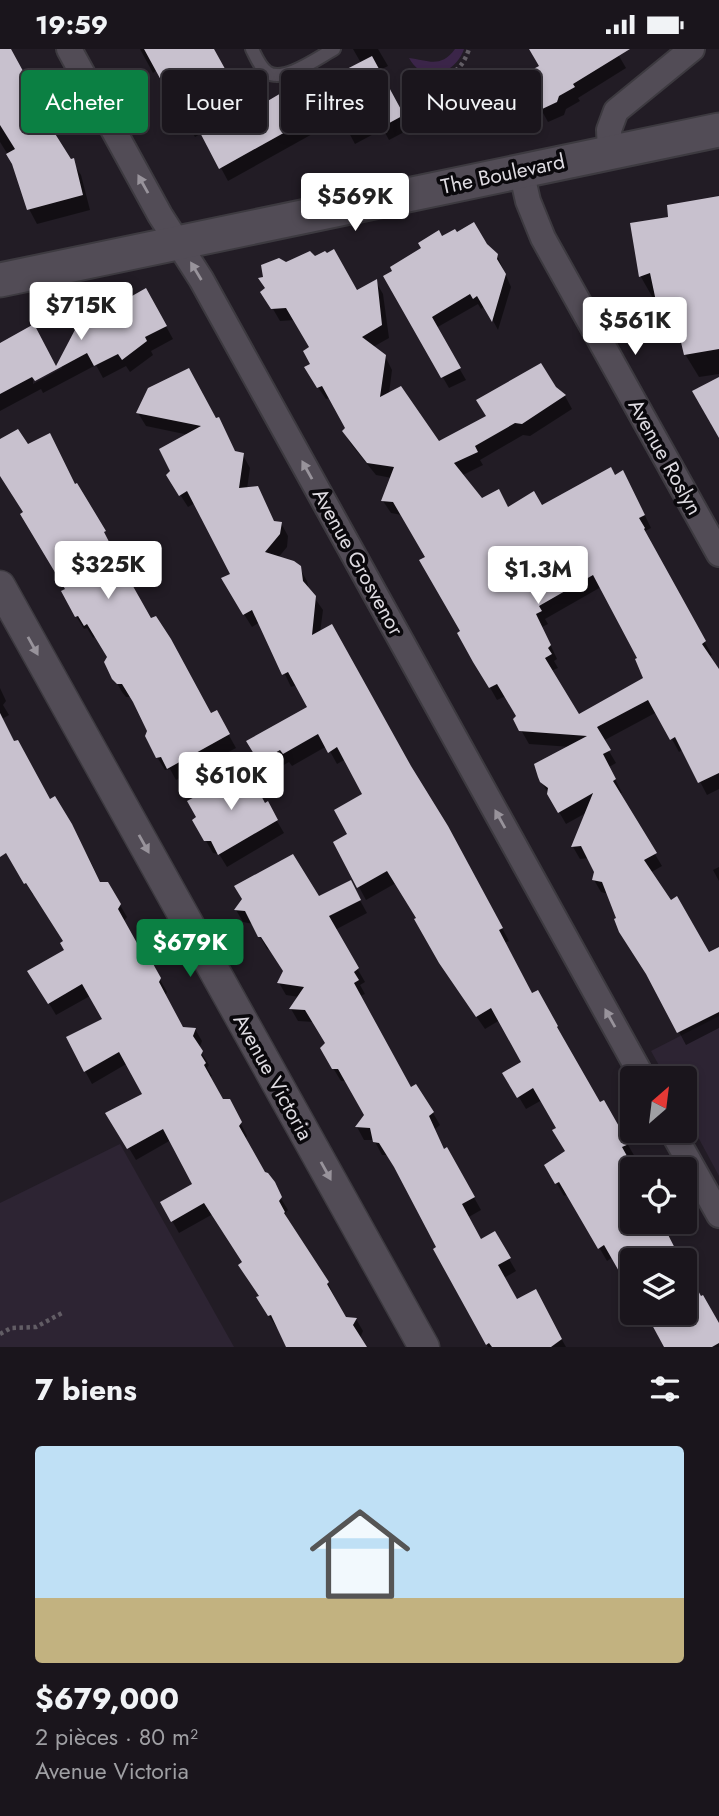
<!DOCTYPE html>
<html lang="fr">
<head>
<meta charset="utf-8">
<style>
	:root { --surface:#1a151c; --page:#231e25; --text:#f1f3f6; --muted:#9f9fa3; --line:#38343b; --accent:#0b8043 }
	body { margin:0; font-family:Jost,sans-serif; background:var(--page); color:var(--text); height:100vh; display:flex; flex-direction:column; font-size:26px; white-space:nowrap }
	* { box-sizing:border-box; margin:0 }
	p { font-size:23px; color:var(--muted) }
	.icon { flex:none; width:38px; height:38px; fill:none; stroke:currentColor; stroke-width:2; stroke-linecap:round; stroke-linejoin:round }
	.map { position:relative; height:1298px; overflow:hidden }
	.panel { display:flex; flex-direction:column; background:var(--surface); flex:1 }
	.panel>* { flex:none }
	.banner { position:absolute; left:21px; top:21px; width:677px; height:63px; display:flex; gap:14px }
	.needle { width:46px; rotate:28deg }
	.controls { position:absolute; left:620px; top:1017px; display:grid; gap:14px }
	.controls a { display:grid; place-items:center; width:77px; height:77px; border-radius:7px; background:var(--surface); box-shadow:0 4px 10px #0003,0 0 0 2px var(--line); font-size:35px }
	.price { position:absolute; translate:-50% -60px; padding:0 16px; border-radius:7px; background:#fff; color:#222; font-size:23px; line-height:46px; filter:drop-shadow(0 2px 4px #0008) }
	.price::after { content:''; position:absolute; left:50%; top:42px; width:21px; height:16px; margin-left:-10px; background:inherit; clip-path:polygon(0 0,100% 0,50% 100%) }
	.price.on { background:var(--accent); color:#fff }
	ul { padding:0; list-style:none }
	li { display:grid; align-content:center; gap:14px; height:371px; padding:0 35px }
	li+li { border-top:2px solid var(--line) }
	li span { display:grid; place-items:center; height:217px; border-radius:7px; color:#555 }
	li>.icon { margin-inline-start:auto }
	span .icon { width:126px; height:126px; fill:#fffc; stroke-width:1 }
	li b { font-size:30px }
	h2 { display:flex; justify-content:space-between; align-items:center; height:84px; padding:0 35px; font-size:30px }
	.pill { padding:0 24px; border-radius:7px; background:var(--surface); box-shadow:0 4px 10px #0003,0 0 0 2px var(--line); font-size:24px; line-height:63px }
	.pill.on { background:var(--accent); color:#fff }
	.status { display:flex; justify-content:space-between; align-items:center; height:49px; padding:0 35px; background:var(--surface); direction:ltr }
	.status svg { height:19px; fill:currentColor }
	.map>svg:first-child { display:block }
	.built { fill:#2d2433 }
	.green { fill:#3b2549 }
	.shadow { fill:#0007; fill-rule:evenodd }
	.building { fill:#c8c1ce; fill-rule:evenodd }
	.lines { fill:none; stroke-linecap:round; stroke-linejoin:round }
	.service-casing { stroke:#3d3a40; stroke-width:16 }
	.minor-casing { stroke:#3d3a40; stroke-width:28 }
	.tertiary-casing { stroke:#3d3a40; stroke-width:33 }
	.secondary-casing { stroke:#3d3a40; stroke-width:37 }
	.path { stroke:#625d65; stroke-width:4.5; stroke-dasharray:3.5 3.5; stroke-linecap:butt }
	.service { stroke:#524c56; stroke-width:12 }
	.minor { stroke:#524c56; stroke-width:24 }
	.tertiary { stroke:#524c56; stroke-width:30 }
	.secondary { stroke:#524c56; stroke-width:33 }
	.oneway { fill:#98939b }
	.labels { text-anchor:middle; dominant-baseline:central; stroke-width:7; stroke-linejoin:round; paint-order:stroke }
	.street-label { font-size:21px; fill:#dddae0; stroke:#0a080c }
</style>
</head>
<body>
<div class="status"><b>19:59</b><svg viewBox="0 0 49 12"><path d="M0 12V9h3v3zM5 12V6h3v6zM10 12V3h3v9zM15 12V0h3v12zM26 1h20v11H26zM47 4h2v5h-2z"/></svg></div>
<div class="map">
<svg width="719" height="1298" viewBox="0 0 719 1298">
	<rect width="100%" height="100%" fill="#221c25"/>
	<g class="built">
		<polygon points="719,967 719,1127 684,1062 684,1029 666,1029 651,1002"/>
		<polygon points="120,1095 234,1298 0,1298 0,1154"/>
	</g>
	<path class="green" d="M 455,0 L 464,0 C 456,25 423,36 409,9 C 428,11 440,20 455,0 Z"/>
	<g class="shadow">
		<polygon points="0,0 9,0 55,75 50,79 81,126 90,161 37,175 29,160 15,117 0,93"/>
		<polygon points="140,0 206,0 249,65 310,41 361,14 353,0 378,0 388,17 378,22 410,80 389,91 383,80 355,95 341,69 228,132 202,84 195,88 157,21 153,24"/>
		<polygon points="536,0 615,0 626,19 578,49 580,52 566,60 564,66 548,73 523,28 541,17"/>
		<polygon points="719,149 719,325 699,328 685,305 679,279 672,280 658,257 657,249 654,251 641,228 632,175 670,169"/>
		<polygon points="442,190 486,196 497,206 511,238 498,281 485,257 481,260 478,255 436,279 466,331 449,339 385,228"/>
		<path d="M 376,233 L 383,245 L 389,289 L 373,298 L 385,307 L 392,321 L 389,345 L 438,395 L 555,339 L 565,347 L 572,360 L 530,387 L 523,386 L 480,411 L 483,416 L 461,427 L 481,451 L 508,460 L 542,459 L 615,428 L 630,436 L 651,479 L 645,482 L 651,492 L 649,493 L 712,606 L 709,607 L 719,622 L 719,740 L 707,746 L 683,700 L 679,703 L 657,663 L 603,692 L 616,714 L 609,718 L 622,744 L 619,745 L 662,817 L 650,824 L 709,905 L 719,904 L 719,979 L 686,996 L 619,870 L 608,845 L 601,843 L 594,831 L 596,823 L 589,809 L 580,810 L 573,798 L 586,764 L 566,775 L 541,732 L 571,698 L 529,695 L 521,681 L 518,667 L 506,647 L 497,651 L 475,612 L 427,509 L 402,466 L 391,464 L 383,452 L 392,429 L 376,426 L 351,395 L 344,383 L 347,379 L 330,349 L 326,350 L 313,331 L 311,299 L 295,271 L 280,272 L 263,243 L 356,244 ZM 601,538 L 640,610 L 645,629 L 578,667 L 551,622 L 558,619 L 554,612 L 557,610 L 542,578 L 548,575 L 545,570 Z"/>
		<polygon points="146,241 173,290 151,302 153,306 130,323 126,317 103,329 96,316 43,344 41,340 0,362 0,296 56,319 33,331 33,335 62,319 60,316 116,274"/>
		<polygon points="188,321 236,404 243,406 250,419 247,440 275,474 281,474 288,487 287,498 278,509 299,518 307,532 309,541 323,561 320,584 354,616 413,725 455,792 509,892 505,894 532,946 599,1055 603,1053 635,1108 628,1112 632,1120 632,1172 662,1172 680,1211 613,1208 607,1212 568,1145 564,1147 546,1116 567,1103 558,1079 542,1051 526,1060 505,1025 523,1014 500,971 485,980 449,928 396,834 366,851 359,838 350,786 364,746 346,710 337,715 327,697 292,717 289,713 268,725 255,706 309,658 297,636 291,638 260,573 252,578 230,543 232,526 195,454 188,458 168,427 189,386 146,377 138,364"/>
		<polygon points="0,392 27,397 76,436 111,496 128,531 211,666 216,663 236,699 176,731 170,720 165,721 157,708 149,682 131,648 126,648 122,643 114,629 109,608 96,587 93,589 87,579 84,580 76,567 67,541 0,422"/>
		<polygon points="0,639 6,652 3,656 9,666 2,670 14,694 50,752 55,750 89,809 101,835 120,856 127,868 123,873 141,905 153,918 167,943 165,947 182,980 195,980 202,992 199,1000 209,1016 207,1019 212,1027 209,1029 222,1051 236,1065 247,1087 245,1091 288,1161 285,1165 290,1176 328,1234 345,1270 356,1270 363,1282 360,1289 365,1298 289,1298 279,1278 277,1279 265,1261 244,1214 213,1165 179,1184 162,1154 195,1136 171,1091 136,1111 108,1064 145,1046 128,1014 92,1035 85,1022 68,989 104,971 90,947 56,966 30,923 66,902 65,893 34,845 33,846 0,790"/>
		<polygon points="265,756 274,767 284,784 227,818 219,805 213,804 194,771"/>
		<polygon points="719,818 719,832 713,821"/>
		<polygon points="357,846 367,864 335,881 365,933 360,936 365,945 360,947 411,1041 433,1064 440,1076 434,1081 444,1101 447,1100 481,1161 467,1169 480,1192 494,1184 516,1222 504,1229 516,1252 542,1255 566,1298 488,1298 436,1200 438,1199 400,1125 388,1106 382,1106 374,1091 364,1091 357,1078 366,1066 347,1032 341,1032 333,1019 326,994 314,973 298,972 291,960 299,948 286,946 279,934 284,923 270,901 267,900 253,875 243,873 236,861"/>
		<polygon points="644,1264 684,1264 719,1277 719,1298 664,1298 649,1268 647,1269"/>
	</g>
	<g class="building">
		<polygon points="0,0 11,0 29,33 31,32 48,60 42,64 71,110 74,109 83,146 27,161 12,115 6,105 15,100 0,76"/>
		<polygon points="144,0 214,0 249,63 305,30 310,39 372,7 404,66 380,79 374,68 346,83 332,57 219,120 194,72 186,77"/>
		<polygon points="529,0 630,0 573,35 575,38 559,47 557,53 540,61 520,27 539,17"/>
		<polygon points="719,147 719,300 684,306 672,255 657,257 650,224 639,228 630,174 668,168 667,156"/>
		<polygon points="474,173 487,195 498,205 497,210 506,225 492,273 477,247 473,250 470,245 432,268 461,319 441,329 383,227 392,222 390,218 421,199 418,194 439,181 442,187 455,180 457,183"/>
		<path d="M 334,200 L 357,241 L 377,230 L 382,276 L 362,288 L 386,306 L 380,348 L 401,337 L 439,392 L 486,367 L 476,351 L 541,314 L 556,338 L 566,346 L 522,375 L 515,374 L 475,397 L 478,403 L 454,414 L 482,449 L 499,440 L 508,458 L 534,442 L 542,456 L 611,418 L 615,426 L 623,421 L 645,466 L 639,469 L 645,479 L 644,480 L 706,592 L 702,595 L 719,620 L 719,724 L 698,734 L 675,688 L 670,691 L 648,651 L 597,678 L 611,701 L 603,705 L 616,730 L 613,732 L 657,804 L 644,811 L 671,851 L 677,847 L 709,903 L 719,898 L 719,963 L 677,984 L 646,925 L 619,883 L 614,870 L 616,869 L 602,833 L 592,831 L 594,823 L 581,797 L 571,798 L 593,744 L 558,764 L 547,745 L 548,739 L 540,733 L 538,728 L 534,715 L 587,687 L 519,682 L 513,670 L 516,667 L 497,635 L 489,639 L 473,613 L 457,584 L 460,582 L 419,511 L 425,508 L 393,453 L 381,452 L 394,418 L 367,414 L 342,382 L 345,379 L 322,337 L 317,339 L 304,318 L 310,315 L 303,302 L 309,298 L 286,259 L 271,260 L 260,243 L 265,239 L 258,229 L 263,228 L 261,216 L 279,209 L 286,213 L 310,202 L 315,207 L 325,202 L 327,204 ZM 593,526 L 637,609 L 635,610 L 643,629 L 579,665 L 545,609 L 552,605 L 548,599 L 551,596 L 536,565 L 542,562 L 539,557 Z"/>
		<polygon points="146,239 167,277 145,288 147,292 122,311 118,305 94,317 87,304 35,332 32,328 0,345 0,294 34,275 56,317 78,275 84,270 114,268 116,270 132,247"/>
		<polygon points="189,319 216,369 219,368 235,402 244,404 239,439 258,437 274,472 282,473 280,485 265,503 294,512 301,517 303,532 316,547 312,586 332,575 411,717 448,777 503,879 499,881 532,944 538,941 558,977 557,978 600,1053 604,1051 629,1095 622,1098 632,1116 632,1172 661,1172 681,1211 632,1211 632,1245 604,1196 598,1200 559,1133 555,1135 544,1116 565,1102 552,1081 556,1079 533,1039 517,1049 502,1024 521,1013 491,959 476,968 439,914 414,870 416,869 387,822 357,839 333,793 347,785 334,761 362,745 337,698 328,704 318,685 283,705 280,701 259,713 246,692 307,658 288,623 282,626 252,561 243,566 221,529 230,525 187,442 179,447 166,426 170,422 159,400 201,377 136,364 148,339"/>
		<polygon points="719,328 719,389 692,342"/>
		<polygon points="18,380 28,395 50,384 75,435 77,434 106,482 104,483 121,516 151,569 156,567 171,590 211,664 217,661 230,685 167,720 161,708 156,709 145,687 147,682 133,653 122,635 117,635 112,630 104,613 107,608 87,575 84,577 78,567 75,568 61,542 65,540 20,465 23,463 0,427 0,390"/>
		<polygon points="0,664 14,692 18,691 50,750 55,747 72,775 100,833 108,833 121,855 118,860 142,903 147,904 161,929 159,933 183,978 196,979 193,987 203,1002 201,1006 206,1014 204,1016 223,1050 230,1050 242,1073 239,1077 265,1123 268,1124 275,1133 282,1148 279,1152 285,1163 284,1164 329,1233 327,1235 346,1268 357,1269 353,1276 367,1298 286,1298 271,1266 268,1267 256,1248 259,1247 238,1216 242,1213 204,1154 171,1173 160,1153 192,1135 163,1080 127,1100 105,1064 142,1045 119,1003 84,1023 66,988 102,970 82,935 48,955 27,922 64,901 60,894 63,892 26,834 24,835 6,804 0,808"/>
		<polygon points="247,720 265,754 268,752 278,771 218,806 211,792 204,792 192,771 196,768 187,752"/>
		<polygon points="293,805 319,847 351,831 361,851 329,867 359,919 354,923 359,931 354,934 411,1038 416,1035 434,1063 429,1067 444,1100 447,1098 475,1148 462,1155 481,1190 495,1182 511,1209 498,1216 517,1250 536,1240 562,1290 551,1298 492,1298 489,1294 486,1296 433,1200 436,1198 394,1118 379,1094 373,1093 370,1079 355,1078 364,1066 338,1020 332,1020 320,999 325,994 305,961 289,960 304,938 277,934 283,922 261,888 258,888 245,862 234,861 242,850 234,837"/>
		<polygon points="684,1216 701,1247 703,1246 719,1274 719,1294 712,1298 664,1298 651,1274 670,1264 684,1264"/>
	</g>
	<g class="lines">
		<defs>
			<path id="service" d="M 252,0 C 256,8 260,18 267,23 C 283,35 319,8 334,0"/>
			<g id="minor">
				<polyline points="69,0 160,166 201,230 643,1029"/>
				<polyline points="610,102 609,81 616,62 692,0"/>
				<polyline points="521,121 528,152 543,189 719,505"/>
				<polyline points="672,1082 719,1166"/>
			</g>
			<polyline id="tertiary" points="0,537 424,1298"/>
			<polyline id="secondary" points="0,231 719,81"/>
		</defs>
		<use href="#service" class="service-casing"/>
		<use href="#minor" class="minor-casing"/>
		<use href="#tertiary" class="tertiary-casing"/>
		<use href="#secondary" class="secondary-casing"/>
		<g class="path">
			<path d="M 415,23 C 441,30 459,30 469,0"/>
			<polyline points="0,1285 11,1279 36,1278 62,1264"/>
		</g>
		<use href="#service" class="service"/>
		<use href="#minor" class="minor"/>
		<use href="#tertiary" class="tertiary"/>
		<use href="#secondary" class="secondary"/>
	</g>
	<defs><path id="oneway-solid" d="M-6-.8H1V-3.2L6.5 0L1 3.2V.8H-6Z" transform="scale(1.75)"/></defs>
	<g class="oneway">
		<use href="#oneway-solid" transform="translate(143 135) rotate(-119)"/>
		<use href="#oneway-solid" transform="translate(196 222) rotate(-121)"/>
		<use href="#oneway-solid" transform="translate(307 421) rotate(-119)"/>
		<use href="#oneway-solid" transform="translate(33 597) rotate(61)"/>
		<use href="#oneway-solid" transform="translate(500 770) rotate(-119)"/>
		<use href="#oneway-solid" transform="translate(144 795) rotate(61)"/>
		<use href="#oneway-solid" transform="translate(610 969) rotate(-119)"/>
		<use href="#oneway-solid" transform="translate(326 1122) rotate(61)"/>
	</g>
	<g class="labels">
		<g class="street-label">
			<text transform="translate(503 125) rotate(-12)">The Boulevard</text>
			<text transform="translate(665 408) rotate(61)">Avenue Roslyn</text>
			<text transform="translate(358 513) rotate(61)">Avenue Grosvenor</text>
			<text transform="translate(273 1028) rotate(61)">Avenue Victoria</text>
		</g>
	</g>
</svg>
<div class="controls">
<a><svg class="needle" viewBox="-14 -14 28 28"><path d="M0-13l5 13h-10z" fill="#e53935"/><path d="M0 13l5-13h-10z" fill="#9f9fa3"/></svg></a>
<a><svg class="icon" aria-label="locate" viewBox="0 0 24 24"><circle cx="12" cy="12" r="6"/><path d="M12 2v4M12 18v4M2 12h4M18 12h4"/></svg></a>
<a><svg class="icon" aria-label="layers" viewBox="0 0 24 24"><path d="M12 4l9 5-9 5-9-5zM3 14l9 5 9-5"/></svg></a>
</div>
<b class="price" style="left:355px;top:184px">$569K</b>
<b class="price" style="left:81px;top:293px">$715K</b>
<b class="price" style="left:635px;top:308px">$561K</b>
<b class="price" style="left:108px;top:552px">$325K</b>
<b class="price" style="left:538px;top:557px">$1.3M</b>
<b class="price" style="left:231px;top:763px">$610K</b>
<b class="price on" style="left:190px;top:930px">$679K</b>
<div class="banner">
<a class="pill on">Acheter</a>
<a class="pill">Louer</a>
<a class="pill">Filtres</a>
<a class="pill">Nouveau</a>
</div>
</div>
<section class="panel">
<h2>7 biens<svg class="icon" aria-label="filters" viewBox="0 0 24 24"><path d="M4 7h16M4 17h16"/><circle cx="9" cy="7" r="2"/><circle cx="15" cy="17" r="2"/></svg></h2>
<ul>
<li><span style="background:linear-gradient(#bfe0f5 70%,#c2b280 0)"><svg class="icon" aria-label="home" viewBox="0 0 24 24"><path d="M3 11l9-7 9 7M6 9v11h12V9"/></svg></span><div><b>$679,000</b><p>2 pièces · 80 m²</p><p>Avenue Victoria</p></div></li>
</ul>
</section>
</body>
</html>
